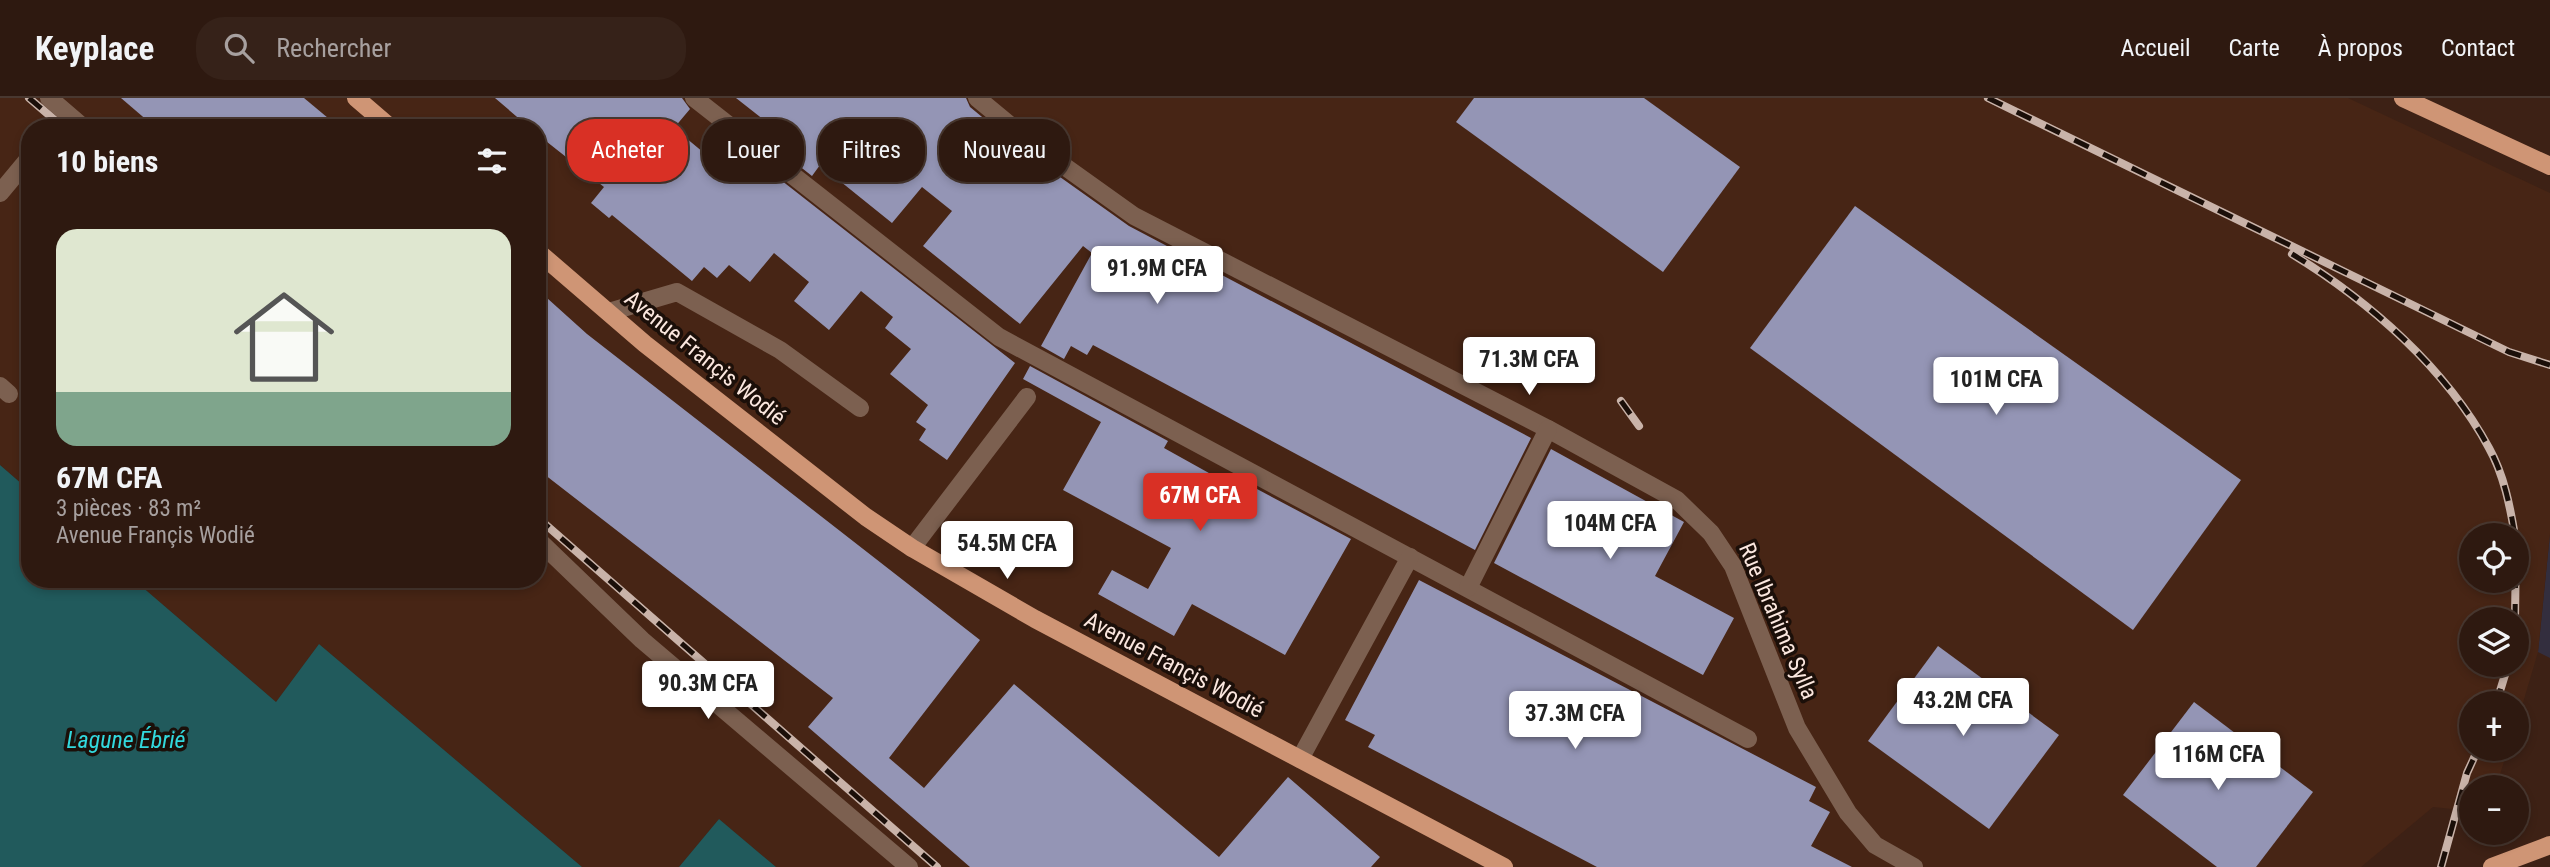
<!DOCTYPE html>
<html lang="fr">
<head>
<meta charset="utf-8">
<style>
	:root { --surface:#2e1910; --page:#362219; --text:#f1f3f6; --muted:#a7a09f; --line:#493830; --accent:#d93025 }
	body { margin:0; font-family:"Roboto Condensed",sans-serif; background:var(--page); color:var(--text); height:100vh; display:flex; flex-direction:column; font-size:26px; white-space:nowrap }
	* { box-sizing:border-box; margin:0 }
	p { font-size:23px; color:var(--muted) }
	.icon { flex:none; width:38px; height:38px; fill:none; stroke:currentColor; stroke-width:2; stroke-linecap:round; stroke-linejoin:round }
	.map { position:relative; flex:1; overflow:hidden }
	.panel { position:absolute; left:21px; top:21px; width:525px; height:469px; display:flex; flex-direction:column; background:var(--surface); border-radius:28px; box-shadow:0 4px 10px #0003,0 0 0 2px var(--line) }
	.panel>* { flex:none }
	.guide { position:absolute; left:567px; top:21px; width:665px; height:63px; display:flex; gap:14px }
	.tools { position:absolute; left:2459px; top:425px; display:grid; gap:14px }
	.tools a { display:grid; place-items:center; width:70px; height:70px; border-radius:50%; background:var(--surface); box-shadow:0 4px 10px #0003,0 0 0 2px var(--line); font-size:35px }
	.price { position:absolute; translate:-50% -60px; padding:0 16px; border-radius:7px; background:#fff; color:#222; font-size:23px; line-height:46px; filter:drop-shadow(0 2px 4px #0008) }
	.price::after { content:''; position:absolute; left:50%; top:42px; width:21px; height:16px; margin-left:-10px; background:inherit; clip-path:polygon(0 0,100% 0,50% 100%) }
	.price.active { background:var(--accent); color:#fff }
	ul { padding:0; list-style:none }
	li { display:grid; align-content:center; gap:14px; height:371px; padding:0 35px }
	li+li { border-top:2px solid var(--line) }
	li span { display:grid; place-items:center; height:217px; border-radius:21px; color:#555 }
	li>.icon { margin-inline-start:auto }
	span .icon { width:126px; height:126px; fill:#fffc; stroke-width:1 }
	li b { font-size:30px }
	h2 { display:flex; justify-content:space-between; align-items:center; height:84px; padding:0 35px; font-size:30px }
	.pill { padding:0 24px; border-radius:28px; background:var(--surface); box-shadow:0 4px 10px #0003,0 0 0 2px var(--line); font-size:24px; line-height:63px }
	.pill.active { background:var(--accent); color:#fff }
	header { display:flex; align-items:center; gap:42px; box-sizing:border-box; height:98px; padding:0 35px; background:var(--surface); border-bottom:2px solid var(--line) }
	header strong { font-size:33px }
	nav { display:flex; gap:38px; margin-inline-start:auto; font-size:24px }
	.search { width:490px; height:63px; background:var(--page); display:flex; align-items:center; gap:18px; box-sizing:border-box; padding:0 24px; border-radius:28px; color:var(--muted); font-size:26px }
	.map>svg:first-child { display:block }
	.commercial { fill:#332e3e }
	.built { fill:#472515; fill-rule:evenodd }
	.water { fill:#215a5c }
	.building { fill:#9495b5 }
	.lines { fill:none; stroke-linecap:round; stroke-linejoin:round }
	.minor { stroke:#7c6050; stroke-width:18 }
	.major { stroke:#cf9575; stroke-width:18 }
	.rail-casing { stroke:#c9b3a9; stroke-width:8 }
	.rail { stroke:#1b0f09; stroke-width:5; stroke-dasharray:16; stroke-linecap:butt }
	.labels { text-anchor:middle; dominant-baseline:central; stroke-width:7; stroke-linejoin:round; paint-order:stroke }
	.street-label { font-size:23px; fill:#fbe7df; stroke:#1b0f09 }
	.water-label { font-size:24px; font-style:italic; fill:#32d8dd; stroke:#1b0f09 }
</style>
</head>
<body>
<header>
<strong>Keyplace</strong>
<div class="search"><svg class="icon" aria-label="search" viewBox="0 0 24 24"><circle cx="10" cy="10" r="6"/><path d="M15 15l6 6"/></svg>Rechercher</div>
<nav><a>Accueil</a><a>Carte</a><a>À propos</a><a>Contact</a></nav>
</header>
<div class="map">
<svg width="2550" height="769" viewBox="0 0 2550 769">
	<rect width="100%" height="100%" fill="#3d2115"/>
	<polygon class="commercial" points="2550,436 2550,560 2538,554"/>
	<path class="built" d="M 0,0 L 2348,0 L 2550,95 L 2550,435 L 2538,554 L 2517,625 L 2516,606 L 2471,606 L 2471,651 L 2508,651 L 2496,689 L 2471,690 L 2471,713 L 2433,709 L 2361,769 L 776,769 L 719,721 L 679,769 L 582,769 L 319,546 L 276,604 L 133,481 L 537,481 L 537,30 L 30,30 L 30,393 L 0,367 ZM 2471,438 L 2516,438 L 2516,483 L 2471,483 ZM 2471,522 L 2516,522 L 2516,567 L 2471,567 Z"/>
	<g class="water">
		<polygon points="0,367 30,393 30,481 133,481 276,604 319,546 582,769 0,769"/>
		<polygon points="719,721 776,769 679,769"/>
	</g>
	<g class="building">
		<polygon points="121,0 304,0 340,30 156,30"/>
		<polygon points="495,0 682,0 690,11 674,30 733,79 750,58 1015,265 947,362 919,342 926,331 916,324 928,307 890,276 911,251 885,230 893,219 861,193 829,232 794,203 809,184 774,155 750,184 729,167 717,180 704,169 692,183 612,117 609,120 591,105 604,89 537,36 537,30 530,30"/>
		<polygon points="736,0 966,0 970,9 1022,52 1129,128 1531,340 1475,452 1093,247 1087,257 1071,248 1064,261 1041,248 1092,155 1083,148 1020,226 923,148 952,113 922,89 892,125 820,67 812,78 765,41 774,30"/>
		<polygon points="1474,0 1644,0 1740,69 1663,174 1456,24"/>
		<polygon points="1855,108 2241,382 2133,532 1750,250"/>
		<polygon points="537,191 587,236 980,542 889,660 924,690 1014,586 1219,759 1288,679 1380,759 1371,769 970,769 808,629 833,600 540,373 544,368 537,363"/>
		<polygon points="1030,268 1168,343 1164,350 1252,399 1257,391 1351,441 1285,557 1192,506 1174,538 1098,496 1112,472 1148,491 1171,450 1063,392 1101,324 1023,281"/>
		<polygon points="1551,351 1684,424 1655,478 1734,520 1703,577 1494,465"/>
		<polygon points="1419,482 1816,689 1809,703 1830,714 1811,748 1852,769 1597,769 1368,649 1375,637 1345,622"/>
		<polygon points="1938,548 2059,637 1989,731 1868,643"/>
		<polygon points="2194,604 2313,694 2256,769 2217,769 2123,697"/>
	</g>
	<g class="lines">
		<g class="minor">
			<polyline points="49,0 84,30"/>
			<polyline points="694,0 999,239 1748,641"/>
			<polyline points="977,0 1029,43 1134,118 1548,331 1677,402 1711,435 1733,468 1797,630 1848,715 1875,747 1914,769"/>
			<polyline points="0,95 30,59"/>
			<polyline points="609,214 677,194 780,252 860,310"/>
			<polyline points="0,288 9,296"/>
			<polyline points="537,441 642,542 909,769"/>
			<polyline points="912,450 1027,299"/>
			<polyline points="1468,490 1548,331"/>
			<polyline points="1300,661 1410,459"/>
		</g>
		<g class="major">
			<polyline points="356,0 391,30"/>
			<polyline points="2403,0 2550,68"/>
			<polyline points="537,153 645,246 866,419 912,450 1035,521 1504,769"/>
			<polyline points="2492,769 2550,747"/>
		</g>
		<defs>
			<g id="rail">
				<polyline points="29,0 64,30"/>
				<polyline points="1988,0 2509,254 2550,267"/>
				<path d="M 2292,156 C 2369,203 2446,270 2489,350 C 2504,377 2510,408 2515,438"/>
				<polyline points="1621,303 1639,328"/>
				<polyline points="537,419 937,769"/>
				<polyline points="2515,522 2516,446"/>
				<polyline points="2496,606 2508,567"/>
				<polyline points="2441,769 2467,675 2478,651"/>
			</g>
		</defs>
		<use href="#rail" class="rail-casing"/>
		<use href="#rail" class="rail"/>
	</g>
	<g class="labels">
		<g class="street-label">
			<text transform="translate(705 260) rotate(39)">Avenue Françis Wodié</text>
			<text transform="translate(1778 523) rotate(67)">Rue Ibrahima Sylla</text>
			<text transform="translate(1174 567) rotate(28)">Avenue Françis Wodié</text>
		</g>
		<g class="water-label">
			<text x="126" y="642">Lagune Ébrié</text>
		</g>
	</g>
</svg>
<div class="tools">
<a><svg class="icon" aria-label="locate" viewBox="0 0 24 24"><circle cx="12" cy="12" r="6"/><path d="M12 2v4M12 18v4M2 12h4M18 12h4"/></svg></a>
<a><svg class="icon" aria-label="layers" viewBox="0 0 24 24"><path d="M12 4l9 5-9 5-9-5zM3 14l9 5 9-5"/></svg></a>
<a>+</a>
<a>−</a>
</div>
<b class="price" style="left:1157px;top:208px">91.9M CFA</b>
<b class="price" style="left:1529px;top:299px">71.3M CFA</b>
<b class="price" style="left:1996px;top:319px">101M CFA</b>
<b class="price active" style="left:1200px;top:435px">67M CFA</b>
<b class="price" style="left:1610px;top:463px">104M CFA</b>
<b class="price" style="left:1007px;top:483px">54.5M CFA</b>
<b class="price" style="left:708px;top:623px">90.3M CFA</b>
<b class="price" style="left:1963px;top:640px">43.2M CFA</b>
<b class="price" style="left:1575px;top:653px">37.3M CFA</b>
<b class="price" style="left:2218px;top:694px">116M CFA</b>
<div class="guide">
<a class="pill active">Acheter</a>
<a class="pill">Louer</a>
<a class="pill">Filtres</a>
<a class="pill">Nouveau</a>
</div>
<section class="panel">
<h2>10 biens<svg class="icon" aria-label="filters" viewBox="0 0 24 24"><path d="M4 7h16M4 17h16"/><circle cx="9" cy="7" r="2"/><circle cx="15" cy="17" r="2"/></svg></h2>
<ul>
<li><span style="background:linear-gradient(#dfe7d0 75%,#7fa58c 0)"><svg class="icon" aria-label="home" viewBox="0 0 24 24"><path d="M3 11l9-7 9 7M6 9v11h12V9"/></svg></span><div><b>67M CFA</b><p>3 pièces · 83 m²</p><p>Avenue Françis Wodié</p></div></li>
</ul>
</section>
</div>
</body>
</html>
